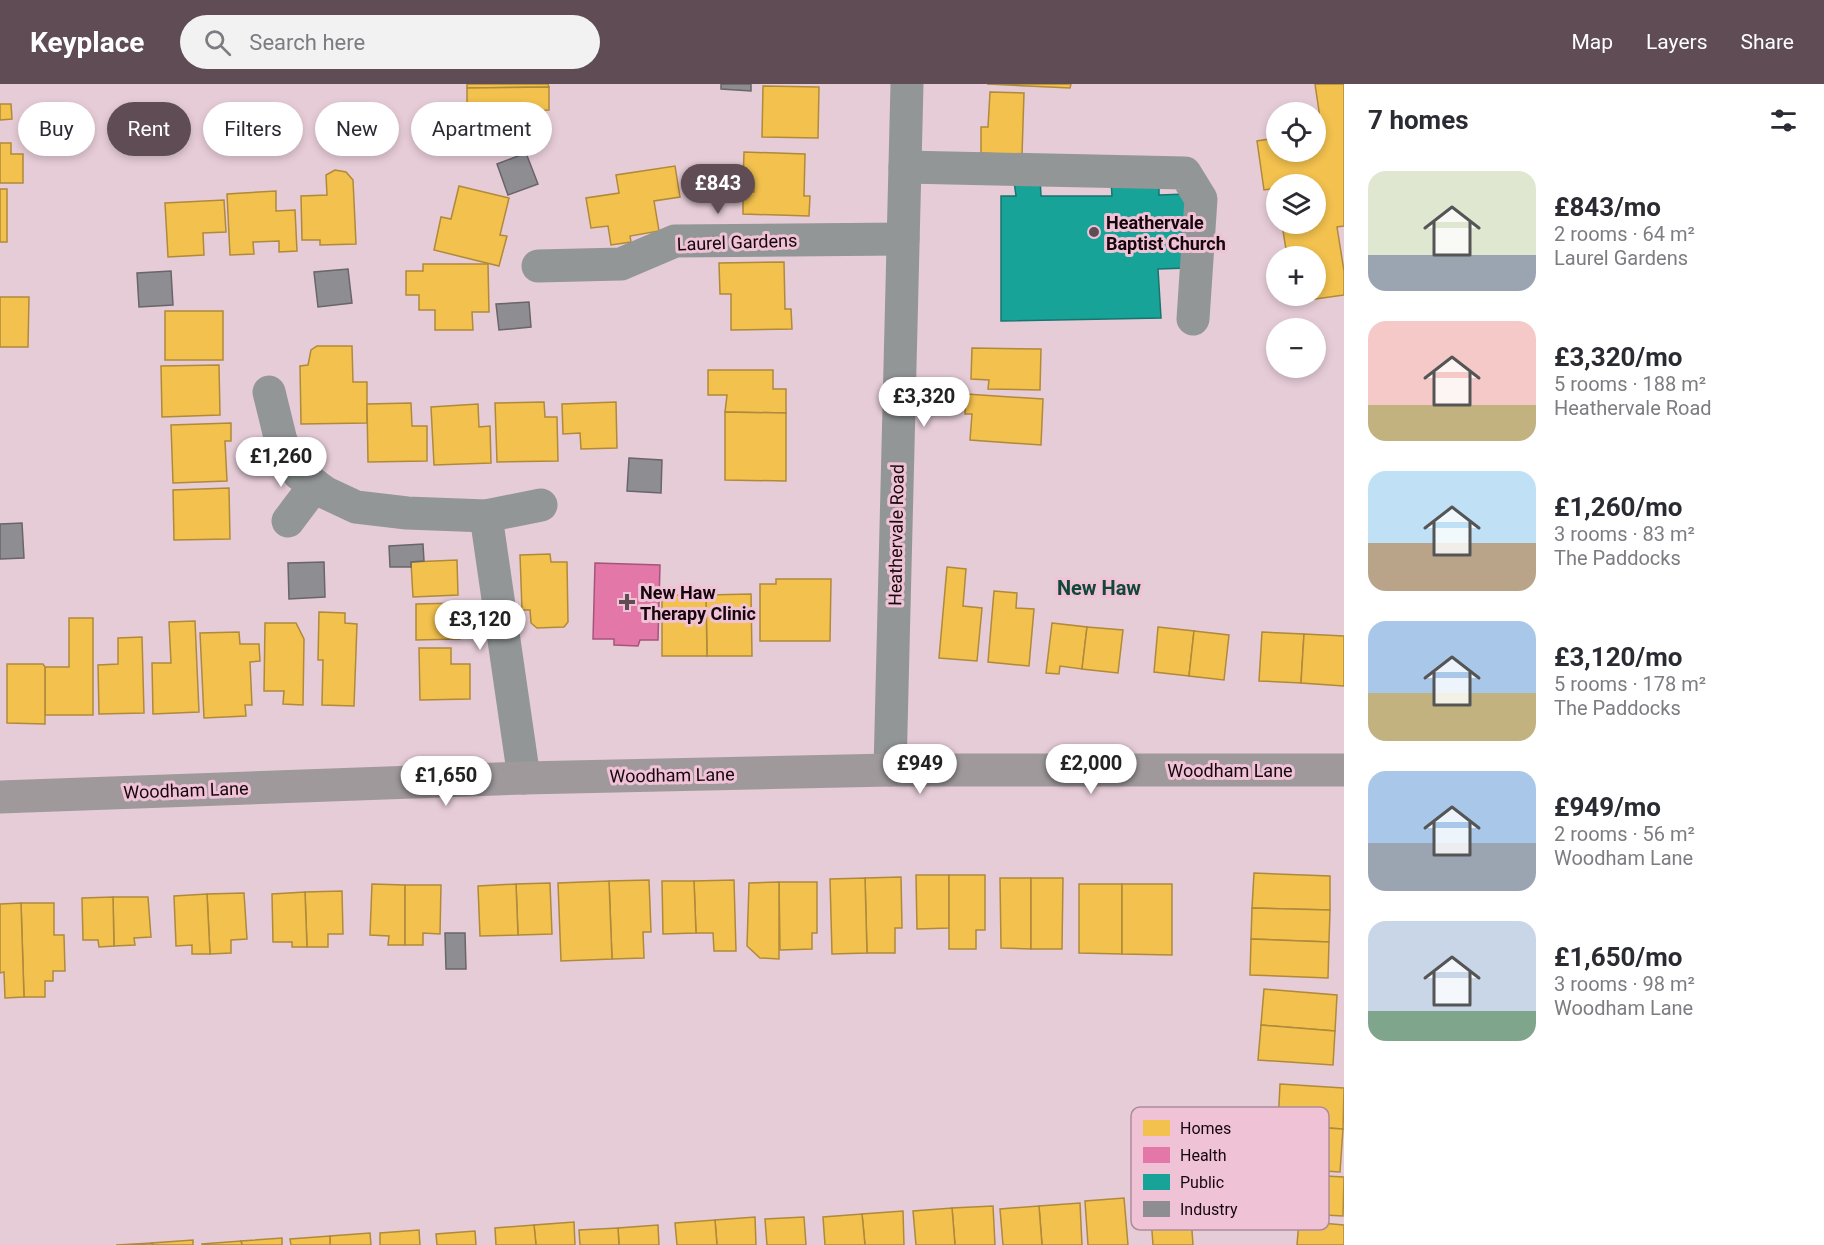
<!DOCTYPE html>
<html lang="en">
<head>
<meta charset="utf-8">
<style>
	:root { --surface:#fff; --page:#f2f2f3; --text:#2b2b33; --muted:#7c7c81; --accent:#5f4c54 }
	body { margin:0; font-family:Roboto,sans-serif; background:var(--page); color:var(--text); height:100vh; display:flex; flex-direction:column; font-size:22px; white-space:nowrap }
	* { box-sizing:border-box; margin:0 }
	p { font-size:20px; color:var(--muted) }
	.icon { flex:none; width:33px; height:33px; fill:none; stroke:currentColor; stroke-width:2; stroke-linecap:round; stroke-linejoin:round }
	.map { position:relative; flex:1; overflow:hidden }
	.drawer { display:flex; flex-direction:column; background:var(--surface); width:480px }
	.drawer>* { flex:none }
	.guide { position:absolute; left:18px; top:18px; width:570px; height:54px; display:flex; gap:12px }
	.buttons { position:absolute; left:1266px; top:18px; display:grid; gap:12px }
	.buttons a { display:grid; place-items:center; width:60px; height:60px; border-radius:50%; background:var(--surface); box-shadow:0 3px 9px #0003; font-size:30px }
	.price { position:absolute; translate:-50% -51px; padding:0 14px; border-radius:21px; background:#fff; color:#222; font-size:20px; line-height:39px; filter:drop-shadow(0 2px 3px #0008) }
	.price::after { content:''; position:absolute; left:50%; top:36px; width:18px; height:14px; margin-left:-9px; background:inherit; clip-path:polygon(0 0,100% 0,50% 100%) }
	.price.on { background:var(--accent); color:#fff }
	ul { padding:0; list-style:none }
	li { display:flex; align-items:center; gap:18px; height:150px; padding:0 24px }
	li span { display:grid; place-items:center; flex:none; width:168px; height:120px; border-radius:18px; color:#555 }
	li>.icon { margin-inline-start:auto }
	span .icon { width:72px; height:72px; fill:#fffc; stroke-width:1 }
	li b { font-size:26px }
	h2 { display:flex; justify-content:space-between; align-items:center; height:72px; padding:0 24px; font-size:26px }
	.chip { padding:0 21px; border-radius:27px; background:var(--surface); box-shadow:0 3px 9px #0003; font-size:21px; line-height:54px }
	.chip.on { background:var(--accent); color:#fff }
	header { display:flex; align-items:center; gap:36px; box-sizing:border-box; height:84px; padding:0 30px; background:var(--accent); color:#fff }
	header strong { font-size:28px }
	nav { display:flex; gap:33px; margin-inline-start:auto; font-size:21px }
	.search { width:420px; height:54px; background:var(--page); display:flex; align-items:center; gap:15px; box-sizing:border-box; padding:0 21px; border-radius:33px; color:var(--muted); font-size:22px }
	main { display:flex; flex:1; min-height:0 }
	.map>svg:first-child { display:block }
	.homes { fill:#f2c14e; stroke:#b0893b; stroke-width:1.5 }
	.health { fill:#e377a8; stroke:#a6557a; stroke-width:1.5 }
	.public { fill:#17a398; stroke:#17746f; stroke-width:1.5 }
	.industry { fill:#8d8d92; stroke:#69656a; stroke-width:1.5 }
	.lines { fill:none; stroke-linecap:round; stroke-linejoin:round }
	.minor { stroke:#929696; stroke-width:33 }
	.major { stroke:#9f999c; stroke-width:33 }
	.poi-dot { fill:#5f4c54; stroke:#f0c2d6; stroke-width:2 }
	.labels { text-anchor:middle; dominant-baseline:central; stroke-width:6; stroke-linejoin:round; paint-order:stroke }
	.poi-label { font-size:18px; font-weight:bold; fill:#16070e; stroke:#f0c2d6; text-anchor:start }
	.street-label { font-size:18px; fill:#16070e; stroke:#f0c2d6 }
	.neighbourhood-label { font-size:20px; font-weight:bold; fill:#124638; stroke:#f0c2d6 }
	.key { fill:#f0c2d6; stroke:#af8a9a; stroke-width:1.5 }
	.key-label { font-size:16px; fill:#16070e }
</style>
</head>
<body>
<header>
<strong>Keyplace</strong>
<div class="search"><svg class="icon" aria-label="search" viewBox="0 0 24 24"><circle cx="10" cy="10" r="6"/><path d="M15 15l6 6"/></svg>Search here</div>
<nav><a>Map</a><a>Layers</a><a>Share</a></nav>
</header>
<main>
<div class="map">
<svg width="1344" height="1161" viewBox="0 0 1344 1161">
	<rect width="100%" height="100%" fill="#e6ccd7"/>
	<g class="homes">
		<polygon points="467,0 548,0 549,3 467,4"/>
		<polygon points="987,0 1071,0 1070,4"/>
		<polygon points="1315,0 1344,0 1344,142 1337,143 1344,187 1344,211 1294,218 1293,212 1316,212 1316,172 1287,172 1282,140 1316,140 1316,100 1276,100 1276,104 1264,106 1257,57 1276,54 1276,68 1316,68 1316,49 1322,48"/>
		<polygon points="763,2 819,3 818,54 762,53"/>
		<polygon points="549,3 549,26 534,27 534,48 483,49 483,27 467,27 467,4"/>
		<polygon points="990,8 1024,9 1022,71 981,69 981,43 988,43"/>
		<polygon points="0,20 11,20 12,35 0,36"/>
		<polygon points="0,59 11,59 11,70 23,70 23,99 0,99"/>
		<polygon points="744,68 805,70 804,112 810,112 809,132 743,130 743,108 754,108 754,99 743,99"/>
		<polygon points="675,82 680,113 654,117 659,147 630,152 631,158 611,161 608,142 591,144 586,114 619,109 616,91"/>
		<polygon points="335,86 346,88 353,96 356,160 320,161 320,156 302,156 301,112 327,111 326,91"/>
		<polygon points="459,102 509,114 500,151 507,152 499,182 434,166 441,133 451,135"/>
		<rect x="0" y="105" width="7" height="53"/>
		<polygon points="276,107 276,127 295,126 297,167 279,168 279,157 253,158 254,170 230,171 227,110"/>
		<polygon points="224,116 226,148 203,149 204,171 168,173 165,119"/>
		<polygon points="784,178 785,225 791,225 792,245 731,246 731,210 720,210 719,179"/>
		<polygon points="423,180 488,180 489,228 472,228 473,246 435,246 435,226 419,226 419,211 406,211 406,187 423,187"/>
		<polygon points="0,213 29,213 28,263 0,263"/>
		<rect x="165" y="227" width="58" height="49"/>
		<polygon points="317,262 352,262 353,298 367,298 367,339 301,340 300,282 308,281 311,266"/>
		<polygon points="972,264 1041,265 1040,306 988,305 989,296 971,295"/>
		<polygon points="219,281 220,331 162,333 161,282"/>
		<polygon points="708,286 773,286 773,305 786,305 786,329 725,328 727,311 708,311"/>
		<polygon points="966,310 1043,315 1041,361 970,356 972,330 965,330"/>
		<polygon points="544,318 545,333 557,333 558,377 497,378 495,319"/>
		<polygon points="616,318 617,364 581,365 580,349 563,350 562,320"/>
		<polygon points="411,319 412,342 427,342 427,377 368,378 367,320"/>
		<polygon points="478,320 479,343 490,342 491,379 434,381 431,323"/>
		<polygon points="725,328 786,329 786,397 725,396"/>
		<polygon points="231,339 231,357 225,357 227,397 173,399 171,341"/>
		<polygon points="229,404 230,455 174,456 173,406"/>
		<polygon points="550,470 551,478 567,478 568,538 564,543 537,544 531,539 530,526 522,526 520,471"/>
		<polygon points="457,476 458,511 413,513 411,478"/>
		<polygon points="947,483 966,485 963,522 982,524 977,577 939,574"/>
		<polygon points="776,495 831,495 830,557 760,557 760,500 776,500"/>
		<polygon points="994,507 1017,509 1016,524 1034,525 1029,582 988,578"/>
		<polygon points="751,510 752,572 707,572 706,511"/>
		<polygon points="662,511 706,511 707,572 662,572"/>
		<polygon points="460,519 460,555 416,556 416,520"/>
		<polygon points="319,528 345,529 345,539 357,540 354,622 322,621 323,576 318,576"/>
		<polygon points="69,534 93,534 93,631 45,631 45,583 69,583"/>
		<polygon points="195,537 199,628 153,630 152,579 171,579 169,538"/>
		<polygon points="265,539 296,539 304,555 303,621 283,620 284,607 264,607"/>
		<polygon points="1052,539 1087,543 1082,585 1060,582 1059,590 1046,589"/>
		<polygon points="1087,543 1123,546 1118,589 1082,585"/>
		<polygon points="1158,543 1194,547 1189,592 1154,588"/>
		<polygon points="1194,547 1229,551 1224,596 1189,592"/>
		<polygon points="239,548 240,560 259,560 260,577 250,578 252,621 245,621 246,632 204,634 200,549"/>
		<polygon points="1262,548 1304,550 1301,599 1259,597"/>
		<polygon points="1304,550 1344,552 1344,602 1301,599"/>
		<polygon points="142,553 144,629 99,630 98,581 118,580 118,554"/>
		<polygon points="419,564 451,564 451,580 470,580 470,615 420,616"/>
		<polygon points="7,580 43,580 45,583 45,640 7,639"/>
		<polygon points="1254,789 1330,792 1330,826 1252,824"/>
		<polygon points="916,791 949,791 949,844 917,845"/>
		<polygon points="949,791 985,791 985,846 976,846 976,865 949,865"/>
		<polygon points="901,793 902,844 895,844 895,869 867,869 865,794"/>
		<polygon points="865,794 867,869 832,870 830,795"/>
		<polygon points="1000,794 1031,794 1031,865 1001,864"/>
		<polygon points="1031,794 1063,794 1062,865 1031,865"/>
		<polygon points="649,796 651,848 643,848 644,874 612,875 609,797"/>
		<polygon points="734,796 736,867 714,867 713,849 696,849 694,797"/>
		<polygon points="609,797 612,875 561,877 558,799"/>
		<polygon points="662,797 694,797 696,849 663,850"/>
		<polygon points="779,798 817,798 817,849 812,849 812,865 780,866"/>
		<polygon points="779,798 779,875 760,874 747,862 749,799"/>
		<polygon points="550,799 552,850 518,851 516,800"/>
		<polygon points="372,800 405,801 405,861 388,861 389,852 370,851"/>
		<polygon points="516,800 518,851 480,852 478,802"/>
		<polygon points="1079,800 1122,800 1122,870 1079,869"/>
		<polygon points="1122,800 1172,800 1172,871 1122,870"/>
		<polygon points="405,801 441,801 440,850 423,849 423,861 405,861"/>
		<polygon points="342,807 343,850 328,850 328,863 307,863 305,808"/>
		<polygon points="305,808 307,863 292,863 292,858 273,858 272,810"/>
		<polygon points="244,809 247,855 231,856 231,869 210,870 207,810"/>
		<polygon points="207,810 210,870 192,870 192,861 176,862 174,812"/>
		<polygon points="113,813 148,813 151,853 134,854 135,861 114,862"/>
		<polygon points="113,813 114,862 99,863 98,856 83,856 82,814"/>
		<polygon points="21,819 54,819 54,851 64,851 65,887 53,887 53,897 45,897 45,913 24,913"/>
		<polygon points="21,819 24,913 5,914 4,888 0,889 0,820"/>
		<polygon points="1252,824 1330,826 1329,858 1251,855"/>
		<polygon points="1251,855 1329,858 1328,894 1250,891"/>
		<polygon points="1264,905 1337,911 1335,947 1261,941"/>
		<polygon points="1261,941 1335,947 1333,981 1258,976"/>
		<polygon points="1280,1000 1344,1004 1343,1045 1278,1041"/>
		<polygon points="1278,1041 1343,1045 1340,1088 1275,1084"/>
		<polygon points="1288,1090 1344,1093 1343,1132 1285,1129"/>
		<polygon points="1189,1104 1193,1161 1153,1161 1149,1107"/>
		<polygon points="1124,1114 1128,1161 1088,1161 1085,1117"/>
		<polygon points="1080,1119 1082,1161 1042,1161 1039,1122"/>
		<polygon points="993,1122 995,1161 955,1161 952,1124"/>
		<polygon points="1039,1122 1042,1161 1003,1161 1000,1125"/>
		<polygon points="952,1124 955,1161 916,1161 913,1127"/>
		<polygon points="903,1127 904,1161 865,1161 862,1130"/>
		<polygon points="862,1130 865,1161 825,1161 823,1133"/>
		<polygon points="755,1133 756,1161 717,1161 715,1136"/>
		<polygon points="804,1133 806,1161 767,1161 765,1135"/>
		<polygon points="715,1136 717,1161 677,1161 675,1139"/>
		<polygon points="1299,1137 1344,1141 1344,1161 1297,1161"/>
		<polygon points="574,1138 575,1161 536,1161 534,1141"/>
		<polygon points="534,1141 536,1161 496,1161 495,1144"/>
		<polygon points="658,1141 659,1161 619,1161 618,1144"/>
		<polygon points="618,1144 619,1161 580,1161 579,1146"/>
		<polygon points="419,1146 420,1161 380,1161 380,1149"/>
		<polygon points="475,1147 476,1161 437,1161 436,1150"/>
		<polygon points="370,1149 371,1161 330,1161 330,1152"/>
		<polygon points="330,1152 330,1161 291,1161 290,1155"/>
		<polygon points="282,1154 282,1161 242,1161 241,1157"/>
		<polygon points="193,1156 193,1161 153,1161 152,1159"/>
		<polygon points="241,1157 242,1161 202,1161 202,1160"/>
		<polygon points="152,1159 153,1161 116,1161"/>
	</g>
	<polygon class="health" points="595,479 660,481 658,556 640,556 638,562 614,561 614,555 593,555"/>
	<polygon class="public" points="1040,93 1041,112 1112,112 1111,97 1159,95 1159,111 1186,110 1187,184 1158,185 1161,234 1001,237 1001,112 1016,112 1014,97"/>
	<g class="industry">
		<polygon points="721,0 751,0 751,7 721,5"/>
		<polygon points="526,69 538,100 508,111 497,80"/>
		<polygon points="348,185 352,219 318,223 314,188"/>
		<polygon points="171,187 173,221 139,223 137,189"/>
		<polygon points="529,218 531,243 499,246 496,220"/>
		<polygon points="629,374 662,376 661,409 627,407"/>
		<polygon points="22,439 24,474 0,475 0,440"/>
		<polygon points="423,460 424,477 411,478 411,483 390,483 389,462"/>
		<polygon points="324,478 325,513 289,515 288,479"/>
		<polygon points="445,849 465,849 466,885 446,885"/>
	</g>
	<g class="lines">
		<g class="minor">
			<polyline points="905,83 1185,89 1201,115 1193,235"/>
			<polyline points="538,182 621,180 675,157 903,155"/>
			<polyline points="269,308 281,357 299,390 326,409 356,423 407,429 486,432 541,421"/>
			<polyline points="486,432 524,694"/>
			<polyline points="288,437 315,401"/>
			<polyline points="890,686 907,0"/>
		</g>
		<polyline class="major" points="0,713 524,694 890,686 1344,686"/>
	</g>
	<g class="poi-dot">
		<circle cx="1094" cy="148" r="6"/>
		<path d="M624 509h6v6h6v6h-6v6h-6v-6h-6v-6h6z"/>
	</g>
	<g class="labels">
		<g class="poi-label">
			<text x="1106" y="138">Heathervale<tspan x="1106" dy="21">Baptist Church</tspan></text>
			<text x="640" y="508">New Haw<tspan x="640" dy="21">Therapy Clinic</tspan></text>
		</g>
		<g class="street-label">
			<text transform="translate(737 158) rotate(-2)">Laurel Gardens</text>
			<text transform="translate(896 451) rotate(-89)">Heathervale Road</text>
			<text x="1230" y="686">Woodham Lane</text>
			<text transform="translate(672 691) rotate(-1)">Woodham Lane</text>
			<text transform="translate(186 706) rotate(-2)">Woodham Lane</text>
		</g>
		<g class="neighbourhood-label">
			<text x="1099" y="504">New Haw</text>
		</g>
	</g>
	<rect x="1131" y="1023" width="198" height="123" rx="9" class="key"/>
	<rect x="1143" y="1036" width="27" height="16" fill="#f2c14e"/>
	<rect x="1143" y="1063" width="27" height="16" fill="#e377a8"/>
	<rect x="1143" y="1090" width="27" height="16" fill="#17a398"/>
	<rect x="1143" y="1117" width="27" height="16" fill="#8d8d92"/>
	<g class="key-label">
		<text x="1180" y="1050">Homes</text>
		<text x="1180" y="1077">Health</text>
		<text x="1180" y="1104">Public</text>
		<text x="1180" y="1131">Industry</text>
	</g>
</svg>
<div class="buttons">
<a><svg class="icon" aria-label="locate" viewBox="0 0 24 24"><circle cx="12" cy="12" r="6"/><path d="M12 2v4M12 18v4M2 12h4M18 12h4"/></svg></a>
<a><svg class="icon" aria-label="layers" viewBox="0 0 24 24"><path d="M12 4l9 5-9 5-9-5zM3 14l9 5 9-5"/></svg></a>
<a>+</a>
<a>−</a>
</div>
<b class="price on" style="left:718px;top:131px">£843</b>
<b class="price" style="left:924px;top:344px">£3,320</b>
<b class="price" style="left:281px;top:404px">£1,260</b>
<b class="price" style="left:480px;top:567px">£3,120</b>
<b class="price" style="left:920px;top:711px">£949</b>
<b class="price" style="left:1091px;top:711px">£2,000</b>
<b class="price" style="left:446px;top:723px">£1,650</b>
<div class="guide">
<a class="chip">Buy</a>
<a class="chip on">Rent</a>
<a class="chip">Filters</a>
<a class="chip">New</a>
<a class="chip">Apartment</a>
</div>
</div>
<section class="drawer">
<h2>7 homes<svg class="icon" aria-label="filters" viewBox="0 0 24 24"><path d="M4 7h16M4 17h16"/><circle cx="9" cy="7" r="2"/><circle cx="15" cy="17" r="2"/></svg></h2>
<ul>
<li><span style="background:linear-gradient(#dfe7d0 70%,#9aa5b1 0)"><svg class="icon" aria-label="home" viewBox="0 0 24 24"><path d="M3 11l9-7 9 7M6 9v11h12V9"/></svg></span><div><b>£843/mo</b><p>2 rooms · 64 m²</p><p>Laurel Gardens</p></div></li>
<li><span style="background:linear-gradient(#f6c9c9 70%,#c2b280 0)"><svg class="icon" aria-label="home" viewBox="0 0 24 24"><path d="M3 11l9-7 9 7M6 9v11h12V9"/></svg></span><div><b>£3,320/mo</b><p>5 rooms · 188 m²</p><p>Heathervale Road</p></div></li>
<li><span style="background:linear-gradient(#bfe0f5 60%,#b9a48a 0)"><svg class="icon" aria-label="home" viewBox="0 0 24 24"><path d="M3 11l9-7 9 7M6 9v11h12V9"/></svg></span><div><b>£1,260/mo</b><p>3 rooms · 83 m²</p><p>The Paddocks</p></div></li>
<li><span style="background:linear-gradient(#a9c7e8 60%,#c2b280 0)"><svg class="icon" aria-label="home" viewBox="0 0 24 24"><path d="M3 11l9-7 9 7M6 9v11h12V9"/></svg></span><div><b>£3,120/mo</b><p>5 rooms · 178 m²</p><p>The Paddocks</p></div></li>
<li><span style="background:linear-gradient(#a9c7e8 60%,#9aa5b1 0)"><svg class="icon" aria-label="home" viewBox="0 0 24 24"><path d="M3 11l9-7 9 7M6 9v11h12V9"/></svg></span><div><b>£949/mo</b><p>2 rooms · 56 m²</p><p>Woodham Lane</p></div></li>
<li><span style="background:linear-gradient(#c9d6e8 75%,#7fa58c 0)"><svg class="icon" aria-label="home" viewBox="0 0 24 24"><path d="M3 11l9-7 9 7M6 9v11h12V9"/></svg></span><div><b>£1,650/mo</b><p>3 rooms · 98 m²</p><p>Woodham Lane</p></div></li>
</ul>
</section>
</main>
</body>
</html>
